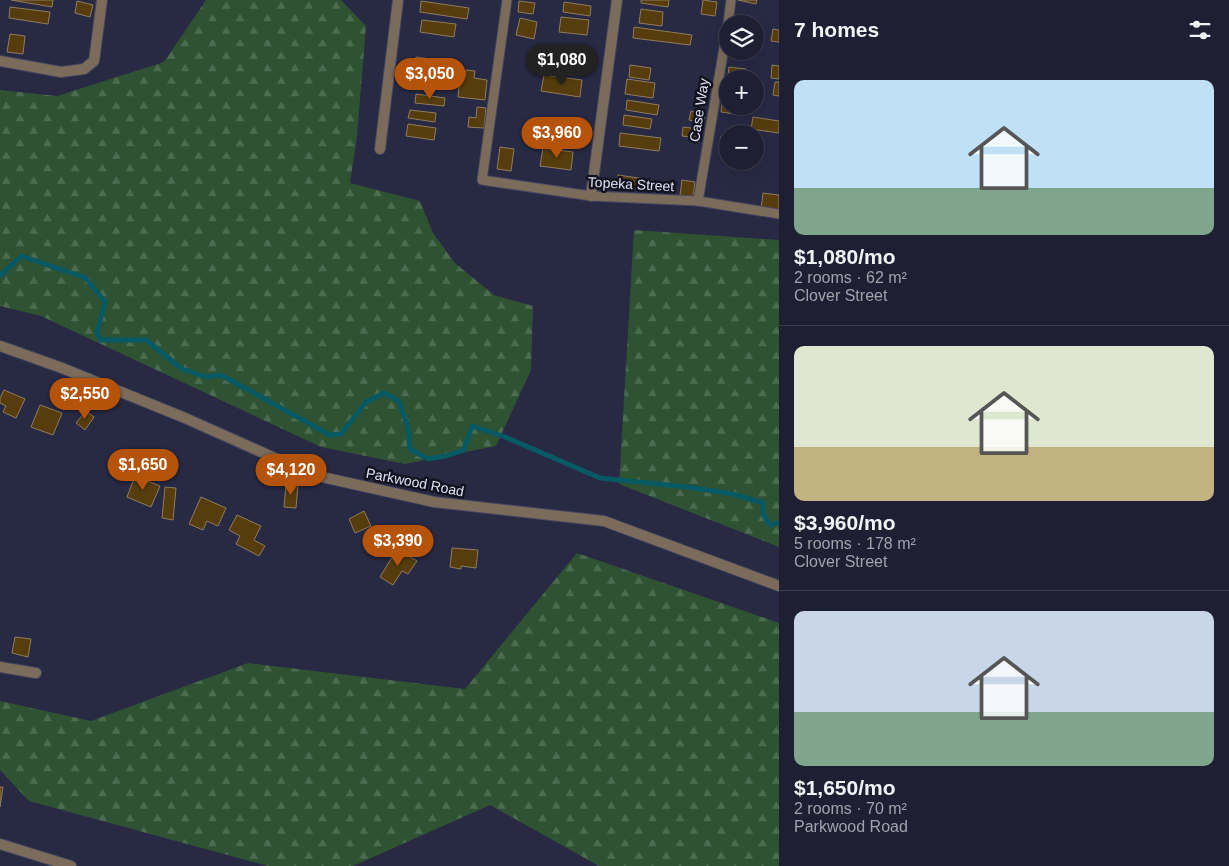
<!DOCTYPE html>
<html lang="en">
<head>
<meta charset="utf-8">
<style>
	:root { --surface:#1e1f32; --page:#26273a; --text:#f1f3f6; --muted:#a1a2ac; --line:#3c3d4d; --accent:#b45309 }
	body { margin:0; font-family:Helvetica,sans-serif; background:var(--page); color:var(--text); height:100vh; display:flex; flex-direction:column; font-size:19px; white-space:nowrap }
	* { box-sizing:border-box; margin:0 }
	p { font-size:16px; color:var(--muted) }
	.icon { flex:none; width:28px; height:28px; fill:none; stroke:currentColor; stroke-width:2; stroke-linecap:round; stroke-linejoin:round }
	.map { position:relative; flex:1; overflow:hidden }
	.details { display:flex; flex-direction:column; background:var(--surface); width:450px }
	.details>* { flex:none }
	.fabs { position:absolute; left:719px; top:15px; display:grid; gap:10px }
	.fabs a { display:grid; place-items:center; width:45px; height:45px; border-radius:50%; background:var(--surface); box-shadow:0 5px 20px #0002,0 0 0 1px var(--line); font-size:25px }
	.price { position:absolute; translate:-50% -42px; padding:0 11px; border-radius:18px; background:var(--accent); color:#fff; font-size:16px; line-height:32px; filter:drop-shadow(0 1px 2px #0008) }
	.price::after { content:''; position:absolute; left:50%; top:30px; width:15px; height:11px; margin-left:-8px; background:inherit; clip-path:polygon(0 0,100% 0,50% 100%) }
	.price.active { background:#222; color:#fff }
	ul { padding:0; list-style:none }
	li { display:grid; align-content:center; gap:10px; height:265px; padding:0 15px }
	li+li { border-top:1px solid var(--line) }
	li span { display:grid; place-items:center; height:155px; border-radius:10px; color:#555 }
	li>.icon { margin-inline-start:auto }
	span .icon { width:90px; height:90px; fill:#fffc; stroke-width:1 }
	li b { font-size:21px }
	h2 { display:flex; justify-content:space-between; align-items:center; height:60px; padding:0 15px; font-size:21px }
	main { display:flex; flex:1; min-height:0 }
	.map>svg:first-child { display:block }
	.forest { fill:url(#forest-firs) }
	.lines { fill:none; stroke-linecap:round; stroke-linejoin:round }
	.stream { stroke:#075964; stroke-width:5 }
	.building { fill:#573d0d; stroke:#8f7c5f }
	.service-casing { stroke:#45475f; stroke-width:11 }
	.minor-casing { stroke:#45475f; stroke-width:12 }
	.service { stroke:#7b6b5b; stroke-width:9 }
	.minor { stroke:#7b6b5b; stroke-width:10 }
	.labels { text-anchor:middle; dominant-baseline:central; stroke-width:5; stroke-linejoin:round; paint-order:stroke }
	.street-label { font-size:14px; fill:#e0e2f4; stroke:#12131f }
</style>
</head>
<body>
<main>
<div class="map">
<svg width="779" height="866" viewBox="0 0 779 866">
	<defs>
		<pattern id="forest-firs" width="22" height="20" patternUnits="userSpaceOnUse" patternTransform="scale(1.25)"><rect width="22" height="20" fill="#2f5233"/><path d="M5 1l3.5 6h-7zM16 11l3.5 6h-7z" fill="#4d6b51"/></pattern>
	</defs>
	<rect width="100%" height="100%" fill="#282943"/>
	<g class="forest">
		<polygon points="206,0 341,0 366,26 357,136 350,183 420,201 433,233 455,263 494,295 533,306 531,370 496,446 405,464 321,447 41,316 0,306 0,90 57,96 164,62"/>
		<polygon points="634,230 779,240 779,547 619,484"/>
		<polygon points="577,553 779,623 779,866 599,866 490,805 353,866 268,866 29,801 0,770 0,701 91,721 248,663 465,689"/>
	</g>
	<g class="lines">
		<polyline class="stream" points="0,276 21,256 86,278 105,302 97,333 101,340 146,340 182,369 206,377 221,375 330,435 341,434 366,402 384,393 399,401 408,427 410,449 428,459 446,456 464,450 472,426 505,437 600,478 687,487 733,494 763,503 763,514 770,525 779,522"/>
	</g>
	<g class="building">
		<polygon points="11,0 53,0 52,7"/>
		<polygon points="641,0 669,0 668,7 641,3"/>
		<polygon points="703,0 717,2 715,16 701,14"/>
		<polygon points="738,0 757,0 756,4"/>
		<polygon points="77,1 93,5 90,17 75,13"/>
		<polygon points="421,1 469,8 467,19 420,12"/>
		<polygon points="519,1 535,3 533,14 518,12"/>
		<polygon points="564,2 591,6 590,16 563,12"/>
		<polygon points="10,7 50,12 48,24 9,18"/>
		<polygon points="641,9 663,12 662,26 639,23"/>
		<polygon points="561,17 589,20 587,35 559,32"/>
		<polygon points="520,18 537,22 534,39 516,35"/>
		<polygon points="422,20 456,24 454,37 420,32"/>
		<polygon points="634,27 692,35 690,45 633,38"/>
		<polygon points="773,29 779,30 779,42 771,41"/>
		<polygon points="10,34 25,36 23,54 7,52"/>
		<polygon points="559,50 586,54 584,71 557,67"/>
		<polygon points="416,57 446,61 445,71 415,67"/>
		<polygon points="630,65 651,68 649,80 629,77"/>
		<polygon points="772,65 779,66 779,79 771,78"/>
		<polygon points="729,67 746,69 745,78 728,76"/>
		<polygon points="466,70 475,71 474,78 487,80 485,100 458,97 460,76 465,77"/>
		<polygon points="544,75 582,80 580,97 541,91"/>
		<polygon points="627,79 655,83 653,98 625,94"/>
		<polygon points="775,82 779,82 779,96 773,95"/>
		<polygon points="416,94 445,98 444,106 415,103"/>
		<polygon points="627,100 659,105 657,115 626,110"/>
		<polygon points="722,104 728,104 728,106 737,106 736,114 721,112"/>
		<polygon points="477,107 486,108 484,128 468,127 469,117 476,118"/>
		<polygon points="410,110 436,113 435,122 408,118"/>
		<polygon points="691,111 705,113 704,123 689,120"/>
		<polygon points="624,115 652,119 650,129 623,125"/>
		<polygon points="753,117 779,121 779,133 751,129"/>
		<polygon points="545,120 577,124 575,141 543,137"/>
		<polygon points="408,124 436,128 434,140 406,136"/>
		<polygon points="683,127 700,129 699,138 682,136"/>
		<polygon points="620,133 661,138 659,151 619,146"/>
		<polygon points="721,136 728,137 728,148 720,147"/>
		<polygon points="500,147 514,149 511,171 497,169"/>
		<polygon points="543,148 573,152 571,170 540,166"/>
		<polygon points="618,175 652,180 650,191 616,186"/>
		<polygon points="682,180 695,182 693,197 680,195"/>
		<polygon points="763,193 779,195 779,211 761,209"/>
		<polygon points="4,390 25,399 16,418 3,412 6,406 0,403 0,398"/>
		<polygon points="40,405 62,413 53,435 31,427"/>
		<polygon points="86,411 94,417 85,430 76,423"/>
		<polygon points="135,476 160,486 151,507 127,497"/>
		<polygon points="286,484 298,485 296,508 284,507"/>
		<polygon points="165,487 176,488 173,520 162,518"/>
		<polygon points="201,497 226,508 218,526 207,521 203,530 189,524"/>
		<polygon points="364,511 371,526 355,533 349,519"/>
		<polygon points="237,515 261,526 254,540 265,546 259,556 236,544 240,536 229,530"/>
		<polygon points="452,548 478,550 476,568 461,566 461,569 450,567"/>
		<polygon points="397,549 417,561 408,574 402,571 393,585 380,577"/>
		<polygon points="15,637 31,639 28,657 12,653"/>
		<polygon points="0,787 3,787 0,807"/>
	</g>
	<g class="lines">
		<defs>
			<g id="service">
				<polyline points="507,0 482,180 591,196 698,201 779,214"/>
				<polyline points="728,24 731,0"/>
				<polyline points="698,201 728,24"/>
			</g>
			<g id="minor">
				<polyline points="0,61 61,72 84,69 94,61 102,0"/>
				<polyline points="380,149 398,0"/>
				<polyline points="591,196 617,0"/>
				<polyline points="0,346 62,368 185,418 313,475 434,502 604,521 779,586"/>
				<polyline points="0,667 36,673"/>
				<polyline points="0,844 71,866"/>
			</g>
		</defs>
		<use href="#service" class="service-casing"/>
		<use href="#minor" class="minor-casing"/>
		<use href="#service" class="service"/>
		<use href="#minor" class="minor"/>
	</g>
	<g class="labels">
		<g class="street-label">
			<text transform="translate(699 110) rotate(-81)">Case Way</text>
			<text transform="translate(631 184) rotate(3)">Topeka Street</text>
			<text transform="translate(415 482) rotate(11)">Parkwood Road</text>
		</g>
	</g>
</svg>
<div class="fabs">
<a><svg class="icon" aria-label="layers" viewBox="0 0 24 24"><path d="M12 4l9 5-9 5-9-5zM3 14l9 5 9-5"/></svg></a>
<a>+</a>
<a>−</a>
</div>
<b class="price active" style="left:562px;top:86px">$1,080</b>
<b class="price" style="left:430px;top:100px">$3,050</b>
<b class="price" style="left:557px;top:159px">$3,960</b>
<b class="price" style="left:85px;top:420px">$2,550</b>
<b class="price" style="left:143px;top:491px">$1,650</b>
<b class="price" style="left:291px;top:496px">$4,120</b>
<b class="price" style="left:398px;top:567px">$3,390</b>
</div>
<section class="details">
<h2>7 homes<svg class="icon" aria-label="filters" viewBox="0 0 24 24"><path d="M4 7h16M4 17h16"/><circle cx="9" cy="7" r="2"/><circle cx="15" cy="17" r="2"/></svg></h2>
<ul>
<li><span style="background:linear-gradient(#bfe0f5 70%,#7fa58c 0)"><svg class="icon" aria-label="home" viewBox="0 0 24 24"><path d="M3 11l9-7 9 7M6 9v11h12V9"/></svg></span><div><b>$1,080/mo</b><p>2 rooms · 62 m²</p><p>Clover Street</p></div></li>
<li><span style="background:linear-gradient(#dfe7d0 65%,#c2b280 0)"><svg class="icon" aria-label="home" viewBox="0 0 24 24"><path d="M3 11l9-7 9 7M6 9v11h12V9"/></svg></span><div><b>$3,960/mo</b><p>5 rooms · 178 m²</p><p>Clover Street</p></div></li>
<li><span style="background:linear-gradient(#c9d6e8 65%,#7fa58c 0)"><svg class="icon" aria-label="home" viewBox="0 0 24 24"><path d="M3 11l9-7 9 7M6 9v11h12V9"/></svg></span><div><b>$1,650/mo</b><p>2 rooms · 70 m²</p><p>Parkwood Road</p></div></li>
</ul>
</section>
</main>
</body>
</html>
